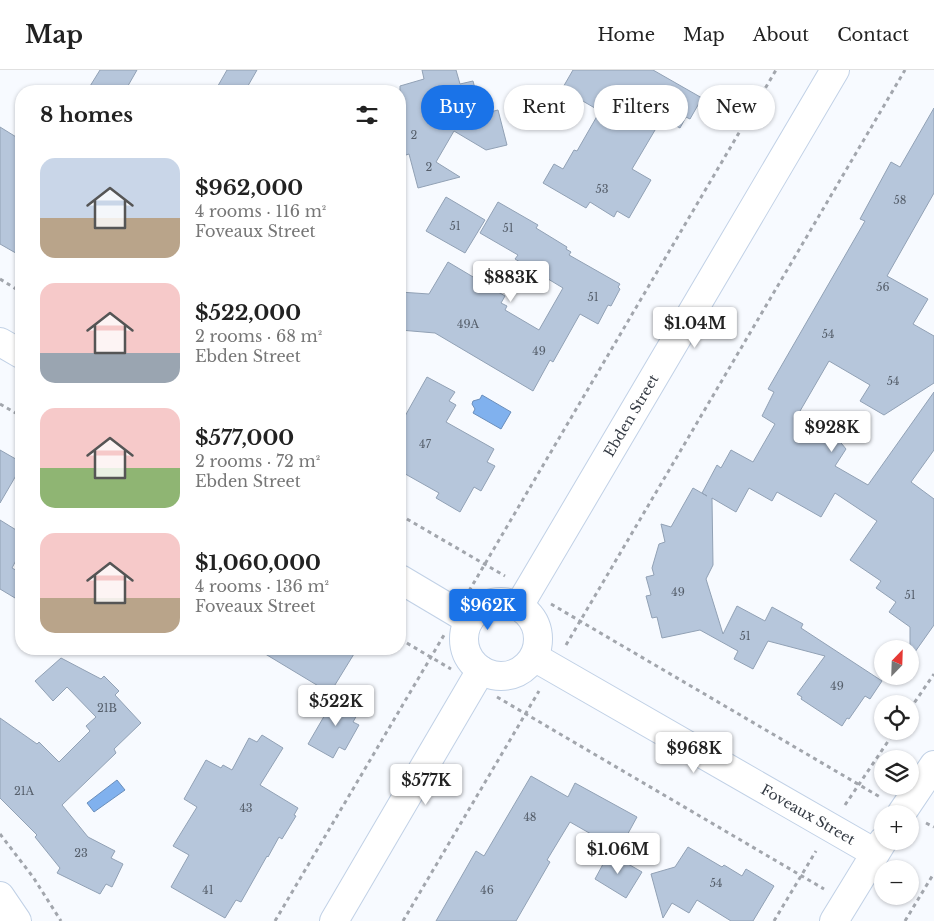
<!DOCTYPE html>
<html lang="en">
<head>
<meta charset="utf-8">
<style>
	:root { --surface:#fff; --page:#f6f6f6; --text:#222; --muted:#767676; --line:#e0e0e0; --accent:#1a73e8 }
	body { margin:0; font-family:"Libre Baskerville",serif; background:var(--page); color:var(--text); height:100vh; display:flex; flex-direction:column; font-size:19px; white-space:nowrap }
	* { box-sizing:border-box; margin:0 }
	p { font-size:16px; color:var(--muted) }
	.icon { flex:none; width:28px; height:28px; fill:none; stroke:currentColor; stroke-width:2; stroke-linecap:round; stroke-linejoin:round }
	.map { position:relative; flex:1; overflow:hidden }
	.panel { position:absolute; left:15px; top:15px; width:391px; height:570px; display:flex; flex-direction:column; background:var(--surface); border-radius:20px; box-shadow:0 1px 4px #0004 }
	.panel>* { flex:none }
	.hud { position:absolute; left:421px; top:15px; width:438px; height:45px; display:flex; gap:10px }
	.needle { width:32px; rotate:23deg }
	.controls { position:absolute; left:874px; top:570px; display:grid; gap:10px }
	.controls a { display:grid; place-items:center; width:45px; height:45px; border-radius:50%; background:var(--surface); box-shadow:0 1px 4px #0004; font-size:25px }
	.price { position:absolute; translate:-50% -42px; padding:0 11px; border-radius:5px; background:#fff; color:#222; font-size:16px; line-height:32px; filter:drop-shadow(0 1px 2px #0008) }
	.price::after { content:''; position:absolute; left:50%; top:30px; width:15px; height:11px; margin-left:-8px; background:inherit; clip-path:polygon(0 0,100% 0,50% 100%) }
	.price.active { background:var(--accent); color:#fff }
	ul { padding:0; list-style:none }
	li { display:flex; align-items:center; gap:15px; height:125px; padding:0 25px }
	li span { display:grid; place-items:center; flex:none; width:140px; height:100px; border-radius:15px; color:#555 }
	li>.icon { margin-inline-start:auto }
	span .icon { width:60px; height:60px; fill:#fffc; stroke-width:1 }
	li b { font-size:21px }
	h2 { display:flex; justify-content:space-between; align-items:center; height:60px; padding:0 25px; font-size:21px }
	.pill { padding:0 18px; border-radius:22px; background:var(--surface); box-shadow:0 1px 4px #0004; font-size:18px; line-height:45px }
	.pill.active { background:var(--accent); color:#fff }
	header { display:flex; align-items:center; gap:30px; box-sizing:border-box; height:70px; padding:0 25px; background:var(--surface); border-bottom:1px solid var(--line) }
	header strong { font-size:24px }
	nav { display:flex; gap:28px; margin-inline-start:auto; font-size:18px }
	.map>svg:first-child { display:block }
	.water { fill:#80b1ee; stroke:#6a8ebb }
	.building { fill:#b6c6db; stroke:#91a1b5 }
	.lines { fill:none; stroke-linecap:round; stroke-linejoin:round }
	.minor-casing { stroke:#c1d1e6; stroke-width:30 }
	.path { stroke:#a2a6ad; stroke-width:3; stroke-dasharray:4 4; stroke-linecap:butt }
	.minor { stroke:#fff; stroke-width:28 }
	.labels { text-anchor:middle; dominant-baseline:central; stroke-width:4; stroke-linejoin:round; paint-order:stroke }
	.number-label { font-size:11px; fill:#555e6a }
	.street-label { font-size:14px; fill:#353b44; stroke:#f7faff }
</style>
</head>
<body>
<header>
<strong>Map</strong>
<nav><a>Home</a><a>Map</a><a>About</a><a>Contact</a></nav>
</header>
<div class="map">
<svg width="934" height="851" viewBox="0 0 934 851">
	<rect width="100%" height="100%" fill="#f7faff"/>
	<g class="water">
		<polygon points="482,325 511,342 501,359 473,343 475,339 472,334 473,331 480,329"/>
		<polygon points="117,710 125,720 94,742 87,733"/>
	</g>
	<g class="building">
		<polygon points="100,0 137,0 125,21 87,21"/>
		<polygon points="227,0 257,0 245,21 215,21"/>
		<polygon points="422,0 456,0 460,14 473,11 482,44 498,40 507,75 486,80 454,61 436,92 460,107 418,118 409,84 400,87 400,16 424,9"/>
		<polygon points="573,0 653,0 702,28 690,49 686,47 680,58 667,51 663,58 658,55 632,99 651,110 629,148 617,141 614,147 590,132 586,138 543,113 554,94 563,99 574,80 577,81 600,41 562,19"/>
		<polygon points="934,38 934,123 887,206 928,229 913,254 934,266 934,313 884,345 860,331 870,315 829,291 796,348 837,368 846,379 835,396 868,415 934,322 934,380 911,412 934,429 934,555 910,589 910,557 889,542 896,532 876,518 881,511 850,490 877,451 835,423 821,447 777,422 772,431 749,418 736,442 712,428 713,495 706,509 723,564 737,536 765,551 772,537 803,554 801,558 882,611 870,629 865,626 849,649 847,648 842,656 801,629 802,627 797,624 825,586 768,571 753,599 734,589 738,581 700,560 662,568 657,547 652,548 646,526 651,525 646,507 654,505 652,498 659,474 665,472 661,454 671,457 693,418 707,426 702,423 717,395 721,398 731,380 753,392 775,354 762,346 774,322 768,319 865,151 860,149 891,92 900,97"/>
		<polygon points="0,57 21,70 21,186 0,174"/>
		<polygon points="446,127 485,150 465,183 426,161"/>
		<polygon points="498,132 538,155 536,158 567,177 566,179 571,182 569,185 620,214 618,217 620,219 611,236 608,235 598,254 580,244 553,292 550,290 533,321 435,263 400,260 400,222 429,224 448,192 505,226 501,233 507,236 505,240 539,260 563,218 515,189 518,185 480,163"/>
		<polygon points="427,307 455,322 449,331 456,335 446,352 494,379 487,392 495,396 481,421 474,417 460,442 436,428 439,423 400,401 400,355"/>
		<polygon points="0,380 21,392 21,397 0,433"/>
		<polygon points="0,450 21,463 21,481 12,498 21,503 21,516 15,528 0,519"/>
		<polygon points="257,579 357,579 330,623"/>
		<polygon points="61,588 101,609 104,606 119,621 115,625 141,653 114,679 116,683 62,735 88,767 115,781 111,788 123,794 112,817 106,814 100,824 57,803 60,798 35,767 37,765 0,728 0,648 37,674 39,672 59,692 90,661 86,656 96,647 67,617 53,631 35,611"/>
		<polygon points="337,624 361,638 353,652 359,655 345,680 339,677 333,688 308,674"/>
		<polygon points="262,665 283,678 260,715 298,738 294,745 296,746 282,769 279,767 268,787 267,786 241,832 236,830 225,848 171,817 189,785 173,776 197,737 184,729 206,690 221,698 223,695 232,700 249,668 257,672"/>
		<polygon points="531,706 568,727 575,713 637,747 619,780 570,752 547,790 550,792 516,851 436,851 476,781 484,786"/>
		<polygon points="688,777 722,797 724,795 742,806 746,799 774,816 753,851 731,851 697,830 689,843 672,833 663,848 651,804 675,797"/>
		<polygon points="609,783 642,802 626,828 595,809"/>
	</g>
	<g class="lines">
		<defs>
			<g id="minor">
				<polyline points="0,272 21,284"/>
				<polyline points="400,509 469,550"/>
				<circle cx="501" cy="569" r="37"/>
				<path id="s1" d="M 519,536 L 835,0"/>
				<path id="s2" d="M 534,587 L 875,783"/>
				<polyline points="901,744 934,695"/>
				<polyline points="0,826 17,851"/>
				<polyline points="334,851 481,600"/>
				<polyline points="834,851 883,771"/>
			</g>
		</defs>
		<use href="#minor" class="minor-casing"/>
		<g class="path">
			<polyline points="0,209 21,222"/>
			<polyline points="0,334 21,346"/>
			<polyline points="400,445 505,506"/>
			<polyline points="469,521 776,0"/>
			<polyline points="551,534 880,727"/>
			<polyline points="400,569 451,599"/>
			<polyline points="566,575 905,0"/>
			<polyline points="497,627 824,819"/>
			<polyline points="910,639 934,604"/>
			<polyline points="845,735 895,661"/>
			<polyline points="926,753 934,757"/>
			<polyline points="0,764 33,807 61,851"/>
			<polyline points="275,851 444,565"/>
			<polyline points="403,851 539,621"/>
			<polyline points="774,851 816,781"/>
			<polyline points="905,851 934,803"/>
		</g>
		<use href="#minor" class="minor"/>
	</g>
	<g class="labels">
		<g class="number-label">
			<text x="414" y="65">2</text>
			<text x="429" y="97">2</text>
			<text x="602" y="119">53</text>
			<text x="900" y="130">58</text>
			<text x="455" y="156">51</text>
			<text x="508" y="158">51</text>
			<text x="883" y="217">56</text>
			<text x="593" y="227">51</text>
			<text x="468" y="254">49A</text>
			<text x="828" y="264">54</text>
			<text x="539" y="281">49</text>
			<text x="893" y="311">54</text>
			<text x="425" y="374">47</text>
			<text x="678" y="522">49</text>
			<text x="910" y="525">51</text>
			<text x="745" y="566">51</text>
			<text x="837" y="616">49</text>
			<text x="107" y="638">21B</text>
			<text x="24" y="721">21A</text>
			<text x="246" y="738">43</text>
			<text x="530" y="747">48</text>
			<text x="81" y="783">23</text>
			<text x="716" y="813">54</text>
			<text x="208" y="820">41</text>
			<text x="487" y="820">46</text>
		</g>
		<g class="street-label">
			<text stroke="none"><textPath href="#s1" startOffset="221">Ebden Street</textPath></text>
			<text stroke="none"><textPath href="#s2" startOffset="316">Foveaux Street</textPath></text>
		</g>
	</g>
</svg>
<div class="controls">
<a><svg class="needle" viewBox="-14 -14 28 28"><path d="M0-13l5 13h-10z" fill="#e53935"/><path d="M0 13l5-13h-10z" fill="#767676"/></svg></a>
<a><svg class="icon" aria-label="locate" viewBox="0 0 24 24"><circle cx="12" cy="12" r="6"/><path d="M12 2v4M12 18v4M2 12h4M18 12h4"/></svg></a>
<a><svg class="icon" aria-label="layers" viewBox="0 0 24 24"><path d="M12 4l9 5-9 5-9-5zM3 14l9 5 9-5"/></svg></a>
<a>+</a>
<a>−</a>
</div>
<b class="price" style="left:511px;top:233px">$883K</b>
<b class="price" style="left:695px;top:279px">$1.04M</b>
<b class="price" style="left:832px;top:383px">$928K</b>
<b class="price active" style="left:488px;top:561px">$962K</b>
<b class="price" style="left:336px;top:657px">$522K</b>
<b class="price" style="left:694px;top:704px">$968K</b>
<b class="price" style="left:426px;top:736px">$577K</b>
<b class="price" style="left:618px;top:805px">$1.06M</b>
<div class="hud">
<a class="pill active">Buy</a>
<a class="pill">Rent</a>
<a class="pill">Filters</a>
<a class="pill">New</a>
</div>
<section class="panel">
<h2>8 homes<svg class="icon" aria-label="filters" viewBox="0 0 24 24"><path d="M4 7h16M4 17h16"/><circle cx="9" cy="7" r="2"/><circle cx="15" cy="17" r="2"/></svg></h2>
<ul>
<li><span style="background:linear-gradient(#c9d6e8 60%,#b9a48a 0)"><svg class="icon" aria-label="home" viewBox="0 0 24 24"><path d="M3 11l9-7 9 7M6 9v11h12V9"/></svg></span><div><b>$962,000</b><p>4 rooms · 116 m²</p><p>Foveaux Street</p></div></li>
<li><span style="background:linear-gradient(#f6c9c9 70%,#9aa5b1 0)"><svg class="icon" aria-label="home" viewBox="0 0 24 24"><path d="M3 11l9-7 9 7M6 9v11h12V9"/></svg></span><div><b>$522,000</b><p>2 rooms · 68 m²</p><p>Ebden Street</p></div></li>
<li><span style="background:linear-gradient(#f6c9c9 60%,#8fb573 0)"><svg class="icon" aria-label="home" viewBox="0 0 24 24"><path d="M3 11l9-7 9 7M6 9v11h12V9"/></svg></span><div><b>$577,000</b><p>2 rooms · 72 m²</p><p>Ebden Street</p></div></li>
<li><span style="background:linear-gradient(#f6c9c9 65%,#b9a48a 0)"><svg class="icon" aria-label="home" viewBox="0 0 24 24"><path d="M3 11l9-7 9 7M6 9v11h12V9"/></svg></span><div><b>$1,060,000</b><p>4 rooms · 136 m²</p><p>Foveaux Street</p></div></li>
</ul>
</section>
</div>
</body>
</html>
